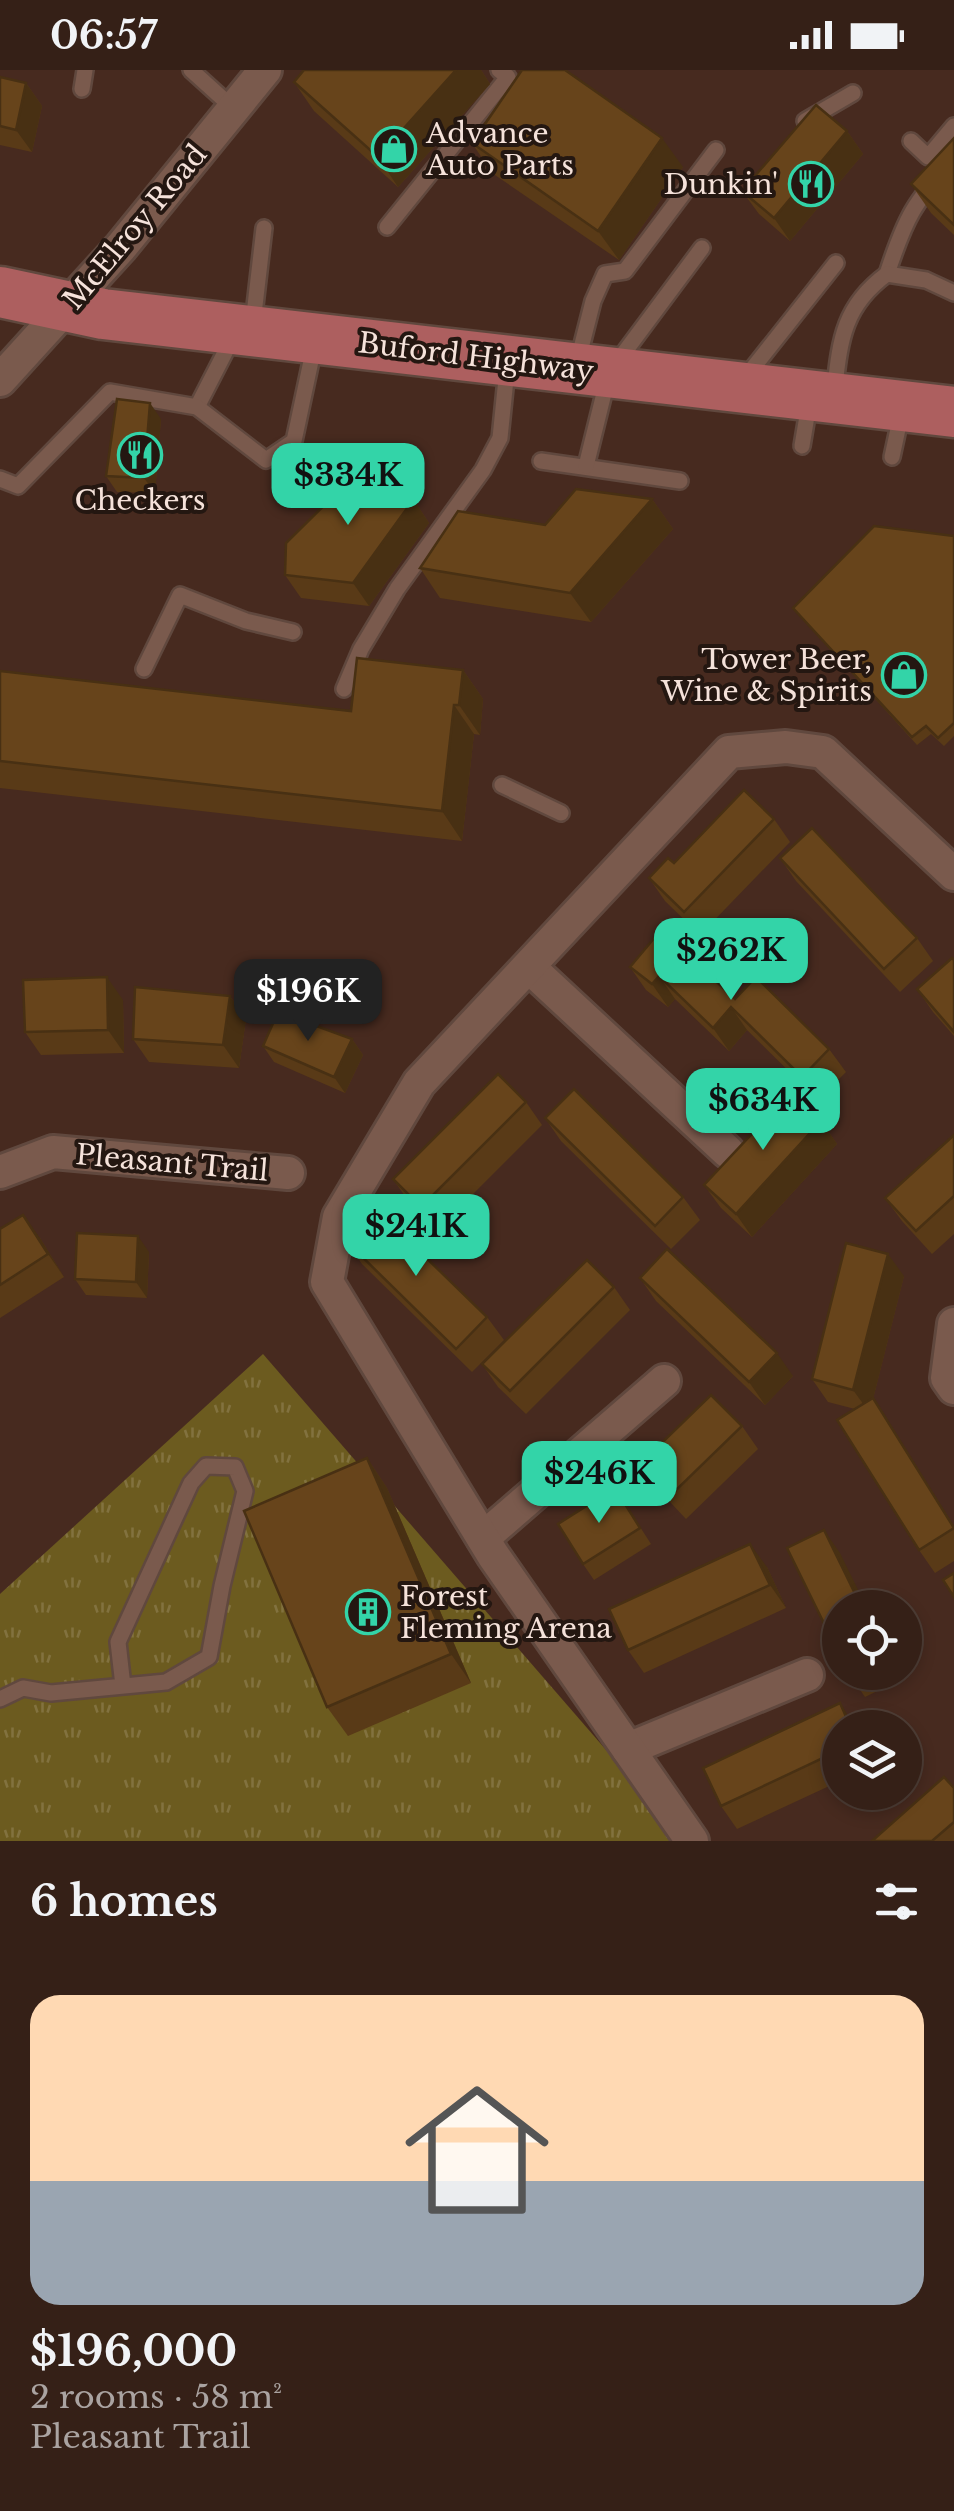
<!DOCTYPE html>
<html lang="en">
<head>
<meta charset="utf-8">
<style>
	:root { --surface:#352017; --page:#402d24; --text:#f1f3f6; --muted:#aaa3a1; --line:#4f3e36; --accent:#33d4a8 }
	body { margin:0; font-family:"Libre Baskerville",serif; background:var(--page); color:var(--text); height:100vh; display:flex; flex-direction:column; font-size:38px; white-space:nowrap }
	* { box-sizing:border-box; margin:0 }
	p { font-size:32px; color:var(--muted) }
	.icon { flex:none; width:55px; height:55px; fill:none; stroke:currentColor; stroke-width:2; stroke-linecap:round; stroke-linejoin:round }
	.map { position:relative; height:1771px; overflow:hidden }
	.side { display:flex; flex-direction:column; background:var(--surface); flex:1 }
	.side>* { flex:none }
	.controls { position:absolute; left:822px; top:1520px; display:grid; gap:20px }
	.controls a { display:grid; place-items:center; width:100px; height:100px; border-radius:50%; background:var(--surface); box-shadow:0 5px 15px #0003,0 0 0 2px var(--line); font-size:50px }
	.price { position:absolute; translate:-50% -85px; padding:0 22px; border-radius:20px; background:var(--accent); color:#111; font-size:32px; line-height:65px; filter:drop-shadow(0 2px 5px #0008) }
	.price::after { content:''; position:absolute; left:50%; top:60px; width:30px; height:22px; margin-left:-15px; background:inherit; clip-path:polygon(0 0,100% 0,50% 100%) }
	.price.selected { background:#222; color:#fff }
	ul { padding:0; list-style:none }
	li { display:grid; align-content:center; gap:20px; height:530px; padding:0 30px }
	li+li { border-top:2px solid var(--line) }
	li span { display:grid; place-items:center; height:310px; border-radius:30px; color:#555 }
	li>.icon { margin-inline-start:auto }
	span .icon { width:180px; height:180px; fill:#fffc; stroke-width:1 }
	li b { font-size:42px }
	h2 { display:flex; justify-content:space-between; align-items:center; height:120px; padding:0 30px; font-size:42px }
	.status { display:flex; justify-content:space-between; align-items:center; height:70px; padding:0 50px; background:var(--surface); direction:ltr }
	.status svg { height:28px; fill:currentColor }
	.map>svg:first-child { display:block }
	.grass { fill:url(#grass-tufts) }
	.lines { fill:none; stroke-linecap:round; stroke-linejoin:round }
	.service-casing { stroke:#60483e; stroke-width:20 }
	.minor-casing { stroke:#60483e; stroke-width:38 }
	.primary-casing { stroke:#60483e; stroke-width:55 }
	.service { stroke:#7a5a4d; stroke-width:15 }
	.minor { stroke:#7a5a4d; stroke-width:32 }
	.primary { stroke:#ad5f5f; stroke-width:50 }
	.wall { fill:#593a17 }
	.shaded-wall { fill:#483013 }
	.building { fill:#67441b; stroke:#483013; stroke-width:2.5 }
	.labels { text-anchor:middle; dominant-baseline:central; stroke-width:8; stroke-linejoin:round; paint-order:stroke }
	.poi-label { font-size:28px; fill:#f5e2da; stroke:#241711; text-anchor:start }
	.street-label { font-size:28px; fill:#f5e2da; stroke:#241711 }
</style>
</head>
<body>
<div class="status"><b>06:57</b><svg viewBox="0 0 49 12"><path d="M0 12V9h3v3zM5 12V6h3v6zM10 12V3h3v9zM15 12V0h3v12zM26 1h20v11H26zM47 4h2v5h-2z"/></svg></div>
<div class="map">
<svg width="954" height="1771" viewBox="0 0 954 1771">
	<defs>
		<pattern id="grass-tufts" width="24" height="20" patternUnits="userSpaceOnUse" patternTransform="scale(2.5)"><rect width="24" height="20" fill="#6c5b1f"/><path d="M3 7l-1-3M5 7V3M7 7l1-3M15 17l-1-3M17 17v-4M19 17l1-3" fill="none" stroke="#82723f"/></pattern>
	</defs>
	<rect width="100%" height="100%" fill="#472a1f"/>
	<polygon class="grass" points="263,1284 659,1741 678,1771 0,1771 0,1524"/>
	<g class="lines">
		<defs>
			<g id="service">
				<polyline points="191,0 233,38"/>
				<polyline points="82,19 85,0"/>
				<polyline points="805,51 853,23"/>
				<polyline points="911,71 928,87 954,56"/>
				<polyline points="387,157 508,7 499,0"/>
				<path d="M 887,204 C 905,149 914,131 954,90"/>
				<polyline points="253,253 264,158"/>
				<polyline points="577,294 593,231 605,204 625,201 716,80"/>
				<polyline points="745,308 836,193"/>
				<path d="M 834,324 C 840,272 842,237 887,204 L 926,210 L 954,223"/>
				<polyline points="197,337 234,265"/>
				<polyline points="802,376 809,334"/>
				<polyline points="892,387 901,345"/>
				<polyline points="541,391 680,411"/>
				<polyline points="586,396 609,303 702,178"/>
				<polyline points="0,409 18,416 110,322 197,337 266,390 294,371 314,277"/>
				<polyline points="144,599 180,525 246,551 293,562"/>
				<polyline points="344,619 361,579 397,519 483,400 500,368 507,299"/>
				<polyline points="502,715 561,743"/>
				<polyline points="0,1629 23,1618 51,1623 166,1612 209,1587 222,1516 245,1421 235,1397 206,1396 191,1413 118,1572 123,1616"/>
			</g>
			<g id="minor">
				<polyline points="0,310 121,177 265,0"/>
				<polyline points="529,897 728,1082"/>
				<polyline points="0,1102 53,1082 288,1103"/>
				<polyline points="954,1254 947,1308 954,1318"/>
				<polyline points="483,1468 664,1311"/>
				<polyline points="628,1679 807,1605"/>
				<polyline points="692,1771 493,1485 327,1212 339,1147 419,1013 729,682 786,677 823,682 954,804"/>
			</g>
			<polyline id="primary" points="0,222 103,244 954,342"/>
		</defs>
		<use href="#service" class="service-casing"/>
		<use href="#minor" class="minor-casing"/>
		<use href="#primary" class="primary-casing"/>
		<use href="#service" class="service"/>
		<use href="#minor" class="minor"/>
		<use href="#primary" class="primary"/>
	</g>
	<g class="wall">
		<polygon points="304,0 481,0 490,14 398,117 314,41 294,12"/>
		<polygon points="0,7 26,13 42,36 32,82 0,75"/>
		<polygon points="847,61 863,84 790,171 759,144 742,121"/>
		<polygon points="954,68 954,165 931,143 911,114"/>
		<polygon points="472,73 683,97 619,190 492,103"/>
		<polygon points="161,349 155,423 117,422 106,406"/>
		<polygon points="396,403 429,453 369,536 301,528 285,505"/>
		<polygon points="652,429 673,459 591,552 440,528 420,498 545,455"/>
		<polygon points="954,466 954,666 944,676 931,664 917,675 793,538"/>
		<polygon points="463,600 483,629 480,665 474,664 462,771 0,718 0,601 351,641"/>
		<polygon points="774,749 790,772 700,865 665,831 649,808 674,793"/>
		<polygon points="780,788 917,868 933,891 900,922 796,811"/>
		<polygon points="954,890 954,966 933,942 917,919"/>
		<polygon points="630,897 735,929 829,979 846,1002 818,1030 747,960 729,981 675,929 668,937 646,920"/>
		<polygon points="230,926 246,949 239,998 149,992 133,969"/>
		<polygon points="123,930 124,983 41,985 25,962"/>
		<polygon points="352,969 363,985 345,1023 274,992 263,976"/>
		<polygon points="526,1032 542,1055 437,1160 409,1132 393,1109"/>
		<polygon points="545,1048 683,1127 700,1150 671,1179 561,1071"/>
		<polygon points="821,1051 837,1074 752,1167 721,1138 704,1115"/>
		<polygon points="954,1065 954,1164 932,1184 902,1151 885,1128"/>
		<polygon points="0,1159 40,1168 64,1207 0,1248"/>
		<polygon points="346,1171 487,1247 504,1270 472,1302 362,1194"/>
		<polygon points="149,1182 147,1228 86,1225 75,1209"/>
		<polygon points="904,1206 873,1329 954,1456 954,1491 935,1503 919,1480 855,1339 828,1332 812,1309"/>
		<polygon points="640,1208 793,1306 765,1335 656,1231"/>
		<polygon points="614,1217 630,1240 526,1344 498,1317 482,1294"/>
		<polygon points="742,1356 758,1379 686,1449 656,1417 640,1394"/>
		<polygon points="367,1388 387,1418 471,1613 348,1666 327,1637"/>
		<polygon points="615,1418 651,1474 594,1510 583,1494"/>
		<polygon points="767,1497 786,1538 644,1603 628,1580"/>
		<polygon points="848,1602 898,1602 902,1609 865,1627"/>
		<polygon points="840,1658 840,1711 737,1759 721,1736"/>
		<polygon points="954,1718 954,1771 872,1771"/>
	</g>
	<g class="shaded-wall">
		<polygon points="456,0 481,0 490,14 398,117 378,87"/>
		<polygon points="26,13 42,36 32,82 16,60"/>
		<polygon points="847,61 863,84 790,171 774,148"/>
		<polygon points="662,68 683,97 619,190 598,161"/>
		<polygon points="150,333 161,349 155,423 144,408"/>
		<polygon points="396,403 429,453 369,536 353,513"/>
		<polygon points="652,429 673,459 591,552 570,523"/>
		<polygon points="463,600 483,629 480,665 459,635"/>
		<polygon points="454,635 474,664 462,771 442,741"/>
		<polygon points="659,906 675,929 668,937 652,914"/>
		<polygon points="107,907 123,930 124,983 108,960"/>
		<polygon points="230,926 246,949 239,998 223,975"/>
		<polygon points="731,937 747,960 729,981 713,958"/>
		<polygon points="352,969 363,985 345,1023 334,1007"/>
		<polygon points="821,1051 837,1074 752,1167 736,1144"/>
		<polygon points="23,1145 40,1168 64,1207 48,1184"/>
		<polygon points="138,1166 149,1182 147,1228 136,1212"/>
		<polygon points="888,1184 904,1206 873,1329 954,1456 954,1458 853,1320"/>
		<polygon points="777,1283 793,1306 765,1335 749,1312"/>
		<polygon points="367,1388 387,1418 471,1613 451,1584"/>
		<polygon points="824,1460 840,1483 867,1538 862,1538"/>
		<polygon points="750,1474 767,1497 786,1538 770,1515"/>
		<polygon points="840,1633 856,1658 851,1658"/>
	</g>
	<g class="building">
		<polygon points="304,0 456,0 378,87 294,12"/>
		<polygon points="522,0 565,0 662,68 598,161 472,73"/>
		<polygon points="0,7 26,13 16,60 0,56"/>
		<polygon points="816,35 847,61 774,148 742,121"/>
		<polygon points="954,68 954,155 911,114"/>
		<polygon points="117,329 150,333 144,408 106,406"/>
		<polygon points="362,398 396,403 413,430 353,513 285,505 286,473"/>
		<polygon points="576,419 652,429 570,523 420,498 458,441 545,455"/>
		<polygon points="874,456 954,466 954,653 938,668 926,656 912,667 793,538"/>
		<polygon points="357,588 463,600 459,635 454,635 442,741 0,691 0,601 351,641"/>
		<polygon points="744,720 774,749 684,842 649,808 668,788 674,793"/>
		<polygon points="812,758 917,868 884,899 780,788"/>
		<polygon points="661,860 735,929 756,907 829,979 802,1007 731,937 713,958 659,906 652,914 630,897"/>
		<polygon points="952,888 954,890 954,962 917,919"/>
		<polygon points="107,907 108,960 25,962 23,910"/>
		<polygon points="135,917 230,926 223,975 133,969"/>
		<polygon points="278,942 352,969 334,1007 263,976"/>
		<polygon points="498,1004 526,1032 421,1137 393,1109"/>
		<polygon points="574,1019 683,1127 655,1156 545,1048"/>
		<polygon points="791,1022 821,1051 736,1144 704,1115"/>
		<polygon points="954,1065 954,1126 916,1161 885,1128"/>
		<polygon points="376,1139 487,1247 456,1279 346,1171"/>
		<polygon points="23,1145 48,1184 0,1215 0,1159"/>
		<polygon points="77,1163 138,1166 136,1212 75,1209"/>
		<polygon points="846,1173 888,1184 853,1320 812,1309"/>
		<polygon points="667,1179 777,1283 749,1312 640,1208"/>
		<polygon points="587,1190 614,1217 510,1321 482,1294"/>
		<polygon points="711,1325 742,1356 670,1426 640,1394"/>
		<polygon points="873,1328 954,1458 919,1480 837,1350"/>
		<polygon points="367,1388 451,1584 327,1637 244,1441"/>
		<polygon points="615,1418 640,1458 583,1494 558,1454"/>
		<polygon points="824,1460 862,1538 840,1538 840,1586 787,1478"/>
		<polygon points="750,1474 770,1515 628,1580 609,1539"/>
		<polygon points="954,1503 954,1527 943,1510"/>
		<polygon points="840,1633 851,1658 840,1658 840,1680 721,1736 703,1698"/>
		<polygon points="944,1707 954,1718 954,1752 932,1771 872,1771"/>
	</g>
	<defs>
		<symbol id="shop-ring" viewBox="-11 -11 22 22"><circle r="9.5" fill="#241711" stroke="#33d4a8" stroke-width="1.5"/><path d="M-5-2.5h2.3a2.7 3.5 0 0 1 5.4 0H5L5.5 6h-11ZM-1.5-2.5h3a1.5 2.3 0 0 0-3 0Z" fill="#33d4a8"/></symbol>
		<symbol id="restaurant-ring" viewBox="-11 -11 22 22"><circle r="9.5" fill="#241711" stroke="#33d4a8" stroke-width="1.5"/><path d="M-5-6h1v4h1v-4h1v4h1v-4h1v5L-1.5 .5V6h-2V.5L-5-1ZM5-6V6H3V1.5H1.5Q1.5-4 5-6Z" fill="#33d4a8"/></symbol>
		<symbol id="building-ring" viewBox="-11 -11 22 22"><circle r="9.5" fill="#241711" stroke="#33d4a8" stroke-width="1.5"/><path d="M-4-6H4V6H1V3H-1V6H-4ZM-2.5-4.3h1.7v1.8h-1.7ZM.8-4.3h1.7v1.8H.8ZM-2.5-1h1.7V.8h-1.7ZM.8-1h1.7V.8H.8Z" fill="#33d4a8"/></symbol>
	</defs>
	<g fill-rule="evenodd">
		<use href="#shop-ring" x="369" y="54" width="50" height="50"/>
		<use href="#restaurant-ring" x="786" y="89" width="50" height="50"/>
		<use href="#restaurant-ring" x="115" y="360" width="50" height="50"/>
		<use href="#shop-ring" x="879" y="580" width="50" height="50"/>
		<use href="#building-ring" x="343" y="1517" width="50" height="50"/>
	</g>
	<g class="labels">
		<g class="poi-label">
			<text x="426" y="63">Advance<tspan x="426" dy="32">Auto Parts</tspan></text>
			<text x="778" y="114" text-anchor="end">Dunkin'</text>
			<text x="140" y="430" text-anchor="middle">Checkers</text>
			<text x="872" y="589" text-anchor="end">Tower Beer,<tspan x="872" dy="32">Wine &amp; Spirits</tspan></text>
			<text x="400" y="1526">Forest<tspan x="400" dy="32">Fleming Arena</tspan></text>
		</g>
		<g class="street-label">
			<text transform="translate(135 157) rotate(-50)">McElroy Road</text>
			<text transform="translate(476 287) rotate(7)">Buford Highway</text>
			<text transform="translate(172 1093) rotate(5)">Pleasant Trail</text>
		</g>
	</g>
</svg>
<div class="controls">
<a><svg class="icon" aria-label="locate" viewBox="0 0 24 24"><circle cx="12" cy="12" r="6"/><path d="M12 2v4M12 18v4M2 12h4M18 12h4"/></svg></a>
<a><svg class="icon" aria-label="layers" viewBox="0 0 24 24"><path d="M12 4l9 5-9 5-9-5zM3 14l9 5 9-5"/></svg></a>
</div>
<b class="price" style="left:348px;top:458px">$334K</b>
<b class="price" style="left:731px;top:933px">$262K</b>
<b class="price selected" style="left:308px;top:974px">$196K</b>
<b class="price" style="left:763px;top:1083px">$634K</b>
<b class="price" style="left:416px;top:1209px">$241K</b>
<b class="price" style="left:599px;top:1456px">$246K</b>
</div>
<section class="side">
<h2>6 homes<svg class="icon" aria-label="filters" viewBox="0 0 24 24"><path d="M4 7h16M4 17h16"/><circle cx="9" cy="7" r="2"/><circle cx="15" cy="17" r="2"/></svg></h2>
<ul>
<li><span style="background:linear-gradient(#ffd9b3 60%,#9aa5b1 0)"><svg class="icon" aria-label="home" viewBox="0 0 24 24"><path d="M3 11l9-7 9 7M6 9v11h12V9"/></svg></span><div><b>$196,000</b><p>2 rooms · 58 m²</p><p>Pleasant Trail</p></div></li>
</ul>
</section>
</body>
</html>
